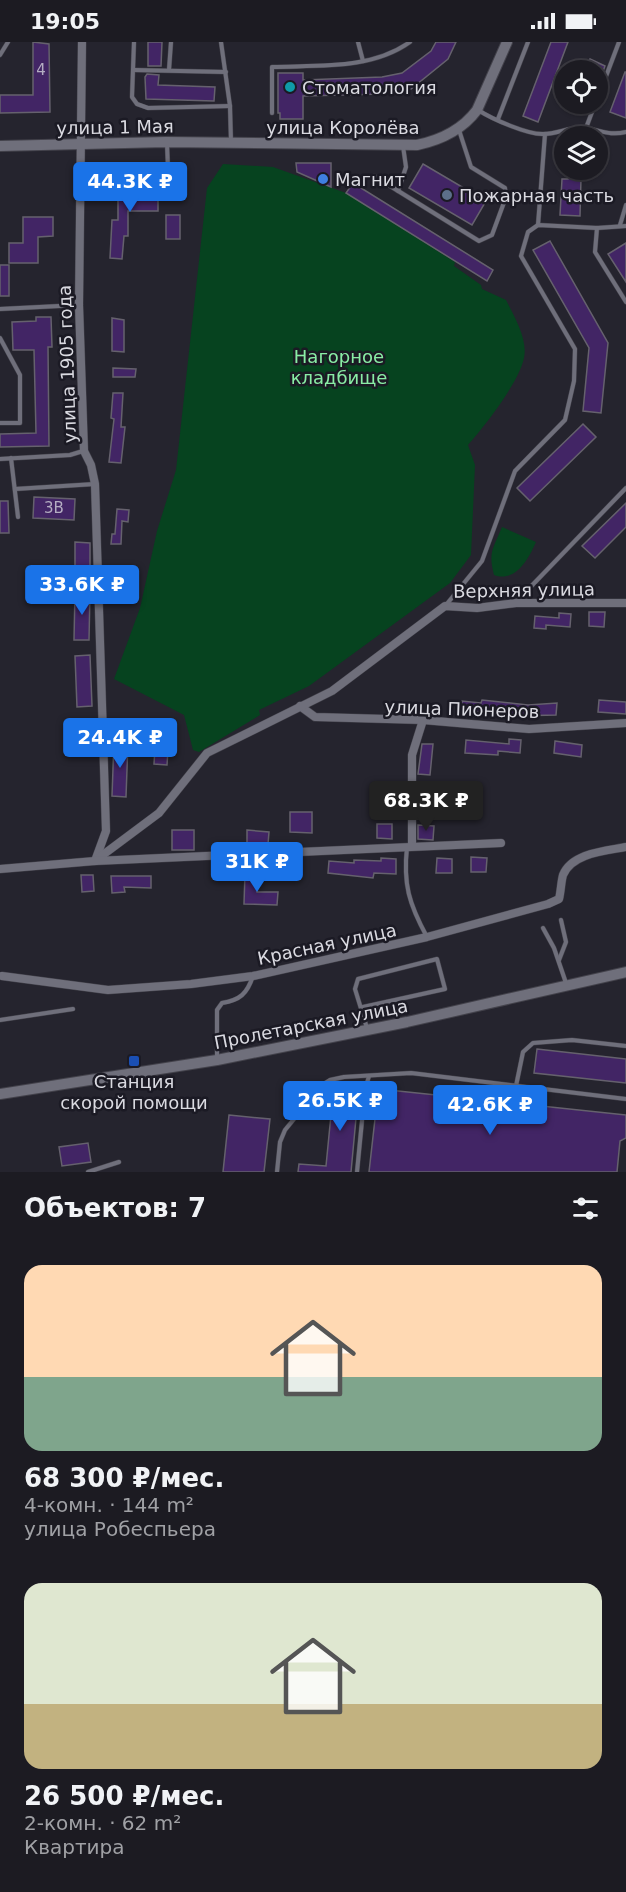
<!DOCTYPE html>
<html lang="ru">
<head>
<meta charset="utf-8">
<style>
	:root { --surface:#1c1b22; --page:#29282f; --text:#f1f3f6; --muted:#a0a1a5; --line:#3a3940; --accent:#1a73e8 }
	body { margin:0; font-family:"DejaVu Sans",sans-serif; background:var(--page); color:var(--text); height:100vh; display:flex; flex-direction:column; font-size:22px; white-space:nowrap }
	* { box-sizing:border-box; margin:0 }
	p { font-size:20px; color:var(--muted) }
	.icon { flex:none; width:33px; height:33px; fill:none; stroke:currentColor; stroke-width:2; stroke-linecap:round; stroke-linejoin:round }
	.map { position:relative; height:1130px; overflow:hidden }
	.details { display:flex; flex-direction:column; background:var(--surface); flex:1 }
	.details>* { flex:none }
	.buttons { position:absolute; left:554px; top:18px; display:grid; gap:12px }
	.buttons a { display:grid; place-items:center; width:54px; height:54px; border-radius:50%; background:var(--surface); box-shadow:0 2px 4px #0004,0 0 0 2px var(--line); font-size:30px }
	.price { position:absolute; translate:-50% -51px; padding:0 14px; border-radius:6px; background:var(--accent); color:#fff; font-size:20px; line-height:39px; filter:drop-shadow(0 2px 3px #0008) }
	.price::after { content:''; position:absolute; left:50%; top:36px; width:18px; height:14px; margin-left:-9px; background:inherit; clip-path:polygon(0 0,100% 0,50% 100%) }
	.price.active { background:#222; color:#fff }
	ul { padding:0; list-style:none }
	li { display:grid; align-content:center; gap:12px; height:318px; padding:0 24px }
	li span { display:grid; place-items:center; height:186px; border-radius:18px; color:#555 }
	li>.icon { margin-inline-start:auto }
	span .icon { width:108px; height:108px; fill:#fffc; stroke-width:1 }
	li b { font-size:26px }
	h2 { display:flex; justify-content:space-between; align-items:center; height:72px; padding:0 24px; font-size:26px }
	.status { display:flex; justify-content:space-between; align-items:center; height:42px; padding:0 30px; background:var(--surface); direction:ltr }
	.status svg { height:16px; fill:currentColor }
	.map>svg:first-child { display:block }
	.green { fill:#06431f }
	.building { fill:#422565; stroke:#65616d; stroke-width:1.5 }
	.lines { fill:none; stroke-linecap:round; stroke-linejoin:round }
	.service-casing { stroke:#43424b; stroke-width:5 }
	.minor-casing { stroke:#43424b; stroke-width:9 }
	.secondary-casing { stroke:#43424b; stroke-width:12 }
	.service { stroke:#6f6f7b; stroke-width:4 }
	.minor { stroke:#6f6f7b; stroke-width:8 }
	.secondary { stroke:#6f6f7b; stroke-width:10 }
	.culture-dot { fill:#0f9aa8; stroke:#1b1a24; stroke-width:2 }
	.shop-dot { fill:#3f7fe0; stroke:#1b1a24; stroke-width:2 }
	.service-dot { fill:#5c6f8a; stroke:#1b1a24; stroke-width:2 }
	.transit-dot { fill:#1a4fb4; stroke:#1b1a24; stroke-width:2 }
	.labels { text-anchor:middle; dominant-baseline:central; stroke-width:5; stroke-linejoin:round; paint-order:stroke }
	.number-label { font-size:15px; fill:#b4adc2 }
	.poi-label { font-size:18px; fill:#dadae1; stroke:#1b1a24; text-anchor:start }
	.street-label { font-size:18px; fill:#dadae1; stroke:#1b1a24 }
	.park-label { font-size:18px; fill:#89eda5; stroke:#1b1a24 }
</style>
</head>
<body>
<div class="status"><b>19:05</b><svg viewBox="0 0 49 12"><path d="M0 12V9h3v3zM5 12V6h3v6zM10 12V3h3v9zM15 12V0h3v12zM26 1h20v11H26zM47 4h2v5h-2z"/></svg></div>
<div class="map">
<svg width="626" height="1130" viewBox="0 0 626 1130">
	<rect width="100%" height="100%" fill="#25242e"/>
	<g class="green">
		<path d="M 223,122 L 273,125 L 346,151 L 455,220 L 454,224 L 481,243 L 482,247 L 506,258 C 514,274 528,297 524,316 C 519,340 485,384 468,403 L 475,423 L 471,513 L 450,541 L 309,644 L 259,668 L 260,673 L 199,710 L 193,708 L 184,673 L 114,637 L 140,566 L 157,489 L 176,428 L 207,146 Z"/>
		<path d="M 502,485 L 536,500 C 529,516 516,541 494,533 C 488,510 493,507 502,485 Z"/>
	</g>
	<g class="building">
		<polygon points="33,0 49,2 50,70 0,71 0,53 33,53"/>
		<polygon points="148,0 162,0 161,24 148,24"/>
		<polygon points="436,0 456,0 448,17 411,47 382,52 303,54 303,77 280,77 280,71 278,71 278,31 303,31 303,38 382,35 402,31 431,9"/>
		<polygon points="551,0 568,0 538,80 523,74"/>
		<polygon points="590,17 605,24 597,46 597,28 585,28"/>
		<polygon points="625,30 626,30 626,76 610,70"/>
		<polygon points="147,32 159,33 158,43 215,45 214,59 146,57 145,35"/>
		<polygon points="296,121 331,121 331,145 297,130"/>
		<polygon points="423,122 486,159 472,183 409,146"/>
		<polygon points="568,128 588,128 588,136 581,136 580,174 560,173 562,137 568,137"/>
		<polygon points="353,141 493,228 487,239 346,151"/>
		<polygon points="158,143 158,169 128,169 128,194 124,194 122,217 110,216 112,178 118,178 118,155 114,146 152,145"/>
		<rect x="166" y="173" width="14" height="24"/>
		<polygon points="23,175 53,175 53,194 38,195 38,221 9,221 9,201 23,201"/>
		<polygon points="550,199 608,301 601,371 583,369 589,306 533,208"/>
		<polygon points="626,201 626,240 608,212"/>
		<rect x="0" y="223" width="9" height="31"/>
		<polygon points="36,275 51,275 52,305 48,305 49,404 0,405 0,392 36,391 34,308 13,308 12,280 36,279"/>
		<polygon points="112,276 124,278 124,310 112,309"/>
		<polygon points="113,326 136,327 135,335 113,335"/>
		<polygon points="113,351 123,351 121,385 125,385 121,421 109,420 114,377 111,376"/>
		<polygon points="583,382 596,395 530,459 517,446"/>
		<polygon points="34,455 75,457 74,478 33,476"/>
		<polygon points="0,459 8,459 9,491 0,491"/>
		<polygon points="626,461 626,485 595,516 582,504"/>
		<polygon points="117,467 129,468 128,480 122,479 121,502 111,502 112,492 115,492"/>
		<polygon points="75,500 90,501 90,532 75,532"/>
		<polygon points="75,549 90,550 89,598 74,598"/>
		<polygon points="589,570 605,570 604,585 589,584"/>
		<polygon points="559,571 571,572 570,585 546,583 546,587 534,586 535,574 559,576"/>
		<polygon points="90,613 92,664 77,665 75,614"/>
		<polygon points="482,658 528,663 557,661 556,673 514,674 473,669 473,672 461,671 462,659 481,661"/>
		<polygon points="599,658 626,660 626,672 598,670"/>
		<polygon points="158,683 170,684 170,692 176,692 175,708 168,708 167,723 154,722 155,706 150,706 151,689 157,689"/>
		<polygon points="88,689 89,706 76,707 75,690"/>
		<polygon points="509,697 521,698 520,711 498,709 498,713 465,711 466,698 509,702"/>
		<polygon points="114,699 128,700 126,755 112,754"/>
		<polygon points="555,699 582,703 581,715 554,711"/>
		<polygon points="422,702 433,702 430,733 418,732"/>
		<polygon points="290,770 312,770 312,791 290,790"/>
		<polygon points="377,782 392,782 392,797 377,796"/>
		<polygon points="418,783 434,784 433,798 418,797"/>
		<rect x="172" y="788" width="22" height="20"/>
		<polygon points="247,788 269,790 268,802 247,801"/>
		<polygon points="471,815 487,816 486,830 471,830"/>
		<polygon points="381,816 396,817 396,832 374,831 373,836 328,831 329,819 354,821 354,818 381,819"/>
		<polygon points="437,816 452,817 452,831 436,831"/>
		<polygon points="245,831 257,831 257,850 278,850 277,863 244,862"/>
		<polygon points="81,833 93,833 94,849 82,850"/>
		<polygon points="111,834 151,834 151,846 124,845 125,850 112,851"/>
		<polygon points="537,1007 626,1017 626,1041 534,1031"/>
		<polygon points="334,1042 359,1044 351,1130 298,1130 299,1122 326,1124"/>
		<polygon points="379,1047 626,1073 626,1096 620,1099 617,1130 369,1130 376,1068 372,1067 373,1056 374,1050 379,1051"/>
		<polygon points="229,1073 270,1077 264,1130 223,1130"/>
		<polygon points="88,1101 91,1120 62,1124 59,1105"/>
	</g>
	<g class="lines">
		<defs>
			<g id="service">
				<polyline points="134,0 132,55 137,62 148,66 230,64"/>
				<polyline points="221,0 230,64 231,100"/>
				<polyline points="358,0 363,19"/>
				<polyline points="0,13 8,0"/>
				<polyline points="134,28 226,30"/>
				<polyline points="169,28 171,0"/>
				<polyline points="597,58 619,0"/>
				<path d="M 478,68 C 492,77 528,93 544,92 C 558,92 570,84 585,86 C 600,88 610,94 626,90"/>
				<path d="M 272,71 L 272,25 C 318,23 371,28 410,0"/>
				<polyline points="498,77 528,0"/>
				<polyline points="586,86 595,62"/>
				<polyline points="167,101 169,153"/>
				<polyline points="374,134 479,199 492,193 506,155 505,146 471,125 459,88"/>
				<polyline points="398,149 406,125 403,104"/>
				<polyline points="538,183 545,92"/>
				<polyline points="620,183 626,163"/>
				<polyline points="597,186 595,210 626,260"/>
				<polyline points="0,267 79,263"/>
				<polyline points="0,296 20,333 20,381 0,381"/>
				<polyline points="11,416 18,475"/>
				<polyline points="0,417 70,413 83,409"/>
				<polyline points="15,447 95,442"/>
				<polyline points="516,560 626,446"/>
				<polyline points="446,563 482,519 515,429 565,378 574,339 575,307 521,214 528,190 538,183 597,186 626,184"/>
				<path d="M 407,805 C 403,842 409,862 427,895"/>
				<polyline points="543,886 554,906 566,941"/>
				<polyline points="559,918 566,900 561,878"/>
				<polyline points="363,965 445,947 437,917 358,937 355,947 367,986"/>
				<polyline points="0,978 73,967"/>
				<path d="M 217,1017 L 217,968 L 222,961 C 240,958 247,952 253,934"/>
				<polyline points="516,1044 523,1010 533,1001 572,998 626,1004"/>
				<polyline points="88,1130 119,1120"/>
				<polyline points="277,1130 280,1100 285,1088 322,1043 330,1038 344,1035 411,1031 626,1057"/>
				<polyline points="357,1130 365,1048 369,1034"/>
			</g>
			<g id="minor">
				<polyline points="82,0 79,263 84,409 91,423 95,442 106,789 95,819"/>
				<polyline points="300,664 315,675 423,678 529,687 626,681"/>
				<polyline points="412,803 412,713 423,678"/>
				<polyline points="96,818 159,771 207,711 332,649 445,564 477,566 516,561 626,561"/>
				<polyline points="0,827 95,819 501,801"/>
				<path d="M 2,934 L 108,948 L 191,942 L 253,934 L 427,895 L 548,862 L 559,857 C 561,849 561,840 563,833 C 572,811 605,809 626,805"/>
			</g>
			<g id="secondary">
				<path d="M 0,104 L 166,100 L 417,103 C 441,98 462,88 477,68 L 507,0"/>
				<polyline points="0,1052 217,1018 407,980 626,930"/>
			</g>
		</defs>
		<use href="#service" class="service-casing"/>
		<use href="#minor" class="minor-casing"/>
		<use href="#secondary" class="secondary-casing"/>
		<use href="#service" class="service"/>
		<use href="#minor" class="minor"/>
		<use href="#secondary" class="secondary"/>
	</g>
	<circle class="culture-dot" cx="290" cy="45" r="6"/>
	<circle class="shop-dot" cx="323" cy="137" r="6"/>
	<circle class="service-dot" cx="447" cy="153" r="6"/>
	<rect class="transit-dot" x="128" y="1013" width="12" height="12" rx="3"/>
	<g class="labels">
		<g class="number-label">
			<text x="41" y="28">4</text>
			<text x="54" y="466">3В</text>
		</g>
		<g class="poi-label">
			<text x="302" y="45">Стоматология</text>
			<text x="335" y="137">Магнит</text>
			<text x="459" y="153">Пожарная часть</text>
			<text x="134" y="1039" text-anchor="middle">Станция<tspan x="134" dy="21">скорой помощи</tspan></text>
		</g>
		<g class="street-label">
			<text transform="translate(115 85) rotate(-1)">улица 1 Мая</text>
			<text x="343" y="85">улица Королёва</text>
			<text transform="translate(67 322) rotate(-92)">улица 1905 года</text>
			<text transform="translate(524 548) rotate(-1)">Верхняя улица</text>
			<text transform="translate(462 667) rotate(2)">улица Пионеров</text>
			<text transform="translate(327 902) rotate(-12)">Красная улица</text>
			<text transform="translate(311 982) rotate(-11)">Пролетарская улица</text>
		</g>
		<g class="park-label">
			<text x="339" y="314">Нагорное<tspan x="339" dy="21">кладбище</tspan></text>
		</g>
	</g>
</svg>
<div class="buttons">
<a><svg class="icon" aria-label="locate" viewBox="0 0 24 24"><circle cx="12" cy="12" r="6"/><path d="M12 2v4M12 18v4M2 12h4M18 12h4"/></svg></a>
<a><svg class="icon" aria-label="layers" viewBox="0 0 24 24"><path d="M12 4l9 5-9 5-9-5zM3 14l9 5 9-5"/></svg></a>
</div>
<b class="price" style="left:130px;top:171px">44.3K ₽</b>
<b class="price" style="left:82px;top:574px">33.6K ₽</b>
<b class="price" style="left:120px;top:727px">24.4K ₽</b>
<b class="price active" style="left:426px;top:790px">68.3K ₽</b>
<b class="price" style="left:257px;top:851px">31K ₽</b>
<b class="price" style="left:340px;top:1090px">26.5K ₽</b>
<b class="price" style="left:490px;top:1094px">42.6K ₽</b>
</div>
<section class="details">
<h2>Объектов: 7<svg class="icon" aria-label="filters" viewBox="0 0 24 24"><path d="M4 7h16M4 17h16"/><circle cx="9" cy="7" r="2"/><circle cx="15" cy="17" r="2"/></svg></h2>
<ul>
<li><span style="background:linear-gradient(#ffd9b3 60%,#7fa58c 0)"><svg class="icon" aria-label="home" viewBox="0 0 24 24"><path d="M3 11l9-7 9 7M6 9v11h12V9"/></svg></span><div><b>68 300 ₽/мес.</b><p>4-комн. · 144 m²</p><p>улица Робеспьера</p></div></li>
<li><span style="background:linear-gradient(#dfe7d0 65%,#c2b280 0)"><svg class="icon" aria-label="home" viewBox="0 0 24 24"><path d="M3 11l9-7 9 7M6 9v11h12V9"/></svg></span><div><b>26 500 ₽/мес.</b><p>2-комн. · 62 m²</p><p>Квартира</p></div></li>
</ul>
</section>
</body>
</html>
